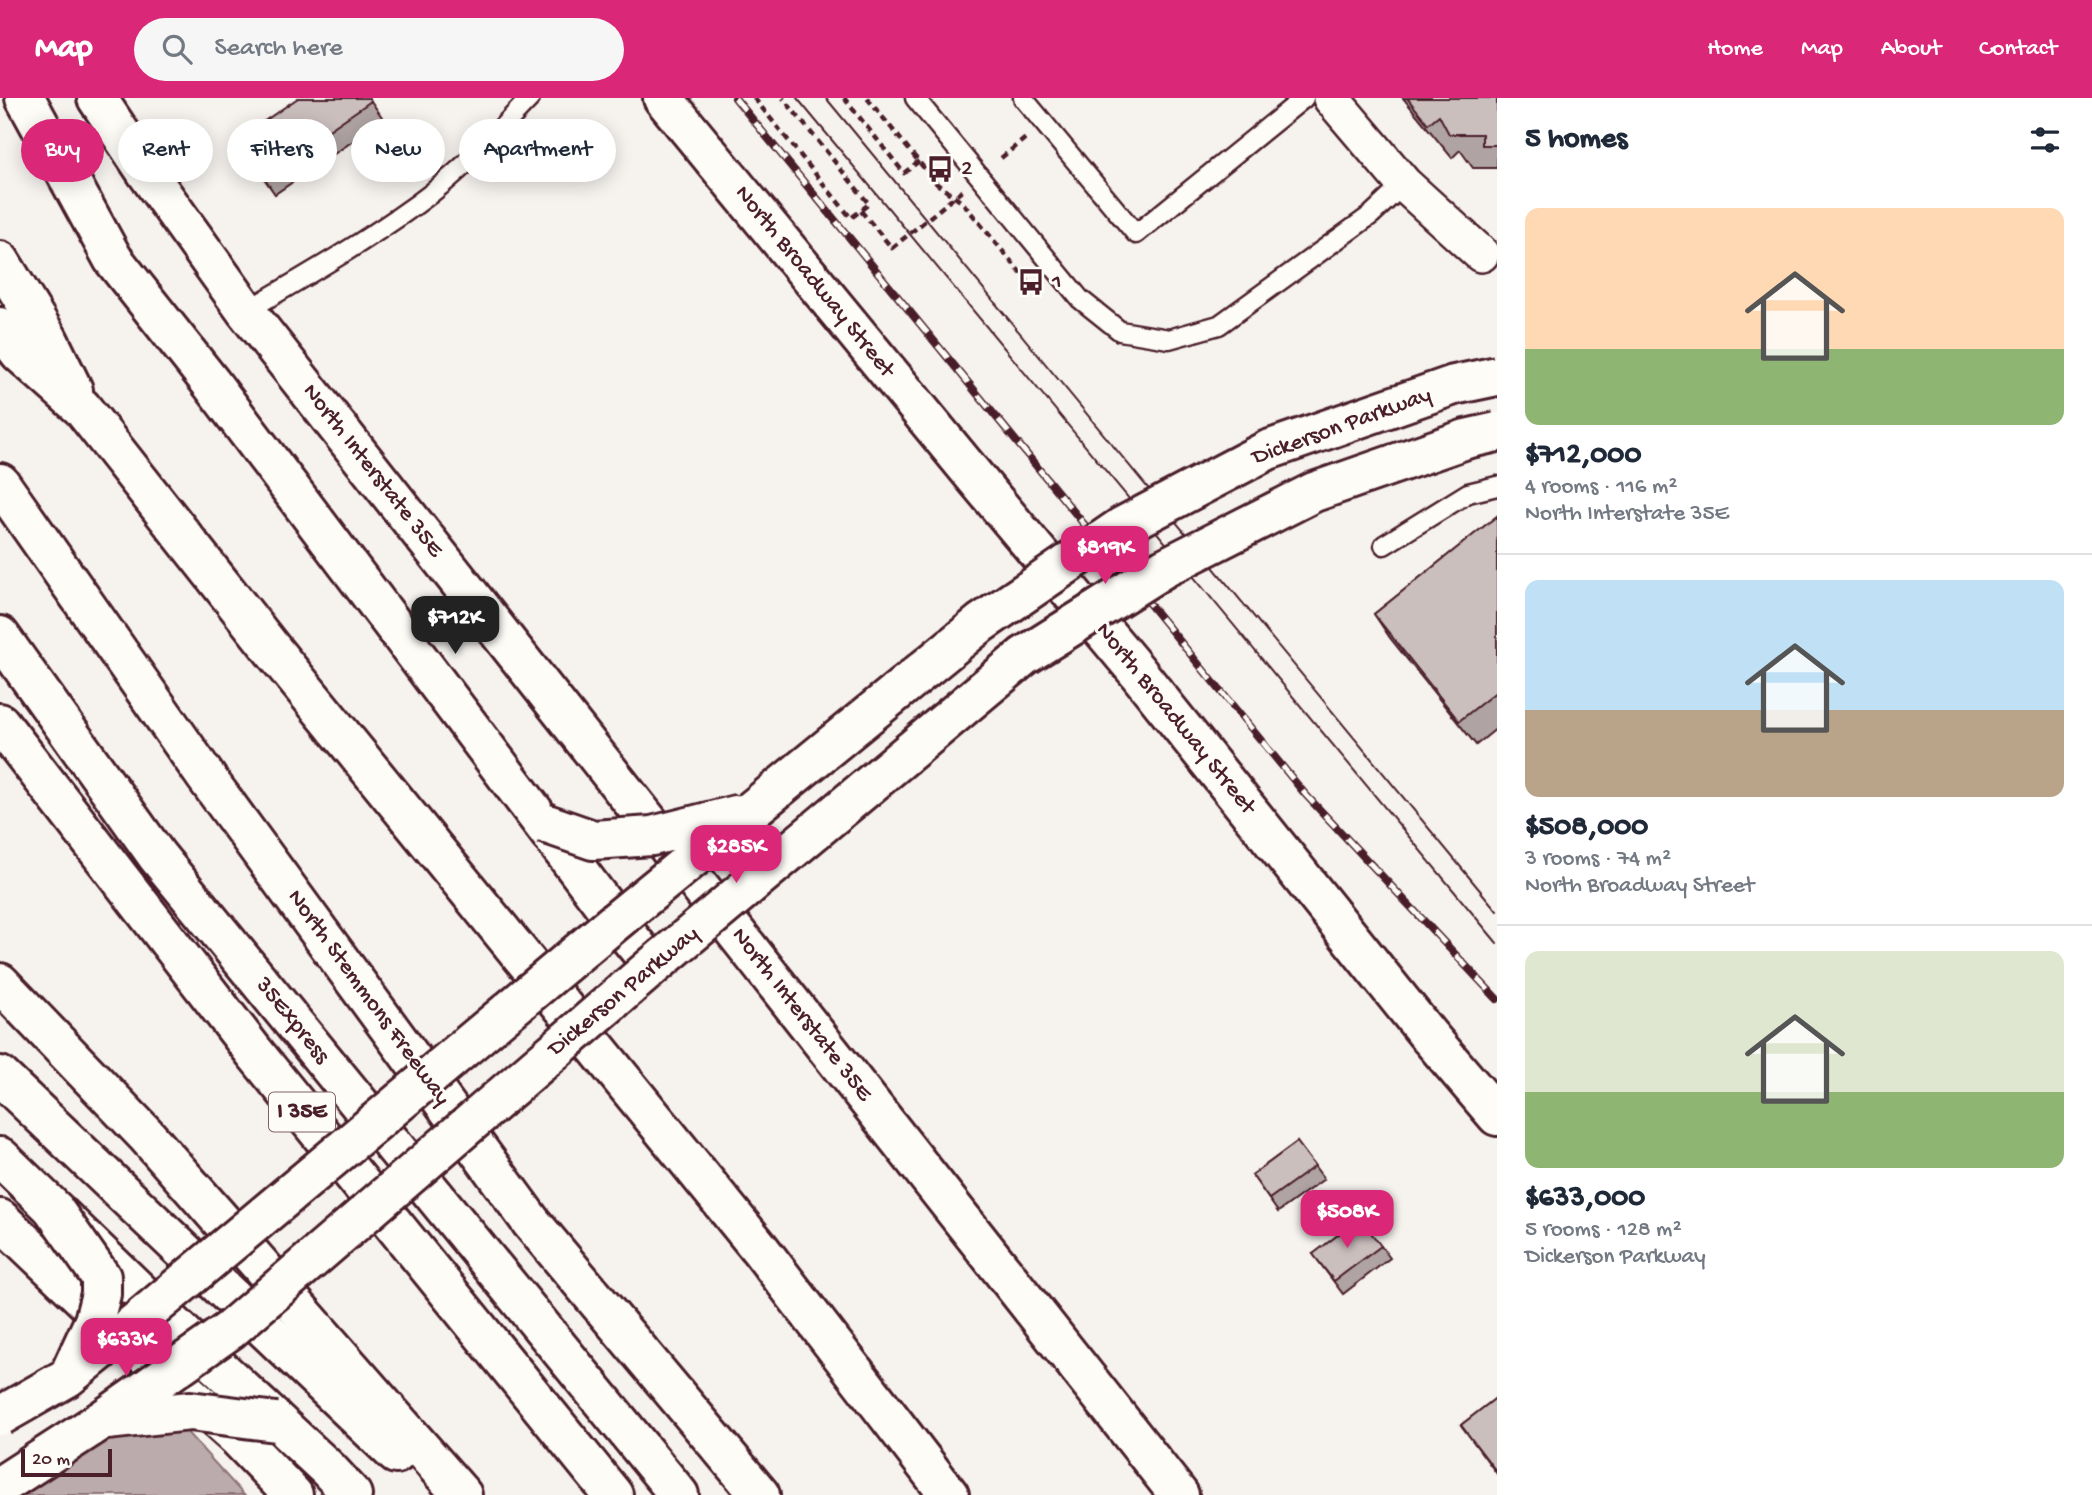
<!DOCTYPE html>
<html lang="en">
<head>
<meta charset="utf-8">
<style>
	:root { --surface:#fff; --page:#f6f6f7; --text:#1f2937; --muted:#747a83; --line:#e0e1e3; --accent:#db2777 }
	body { margin:0; font-family:"Gochi Hand",sans-serif; background:var(--page); color:var(--text); height:100vh; display:flex; flex-direction:column; font-size:26px; white-space:nowrap }
	* { box-sizing:border-box; margin:0 }
	p { font-size:23px; color:var(--muted) }
	.icon { flex:none; width:38px; height:38px; fill:none; stroke:currentColor; stroke-width:2; stroke-linecap:round; stroke-linejoin:round }
	.map { position:relative; flex:1; overflow:hidden }
	.drawer { display:flex; flex-direction:column; background:var(--surface); width:595px }
	.drawer>* { flex:none }
	.banner { position:absolute; left:21px; top:21px; width:665px; height:63px; display:flex; gap:14px }
	.scale { position:absolute; left:21px; bottom:18px; width:91px; box-sizing:border-box; padding-left:7px; border:4px solid #4a1f2b; border-top:0; font-size:19px; line-height:24px; white-space:nowrap; color:#4a1f2b; -webkit-text-stroke:5px #fdfcf7; paint-order:stroke }
	.price { position:absolute; translate:-50% -60px; padding:0 16px; border-radius:14px; background:var(--accent); color:#fff; font-size:23px; line-height:46px; filter:drop-shadow(0 2px 4px #0008) }
	.price::after { content:''; position:absolute; left:50%; top:42px; width:21px; height:16px; margin-left:-10px; background:inherit; clip-path:polygon(0 0,100% 0,50% 100%) }
	.price.on { background:#222; color:#fff }
	ul { padding:0; list-style:none }
	li { display:grid; align-content:center; gap:14px; height:371px; padding:0 28px }
	li+li { border-top:2px solid var(--line) }
	li span { display:grid; place-items:center; height:217px; border-radius:14px; color:#555 }
	li>.icon { margin-inline-start:auto }
	span .icon { width:126px; height:126px; fill:#fffc; stroke-width:1 }
	li b { font-size:30px }
	h2 { display:flex; justify-content:space-between; align-items:center; height:84px; padding:0 28px; font-size:30px }
	.tag { padding:0 24px; border-radius:32px; background:var(--surface); box-shadow:0 4px 18px #0003; font-size:24px; line-height:63px }
	.tag.on { background:var(--accent); color:#fff }
	header { display:flex; align-items:center; gap:42px; box-sizing:border-box; height:98px; padding:0 35px; background:var(--accent); color:#fff }
	header strong { font-size:33px }
	nav { display:flex; gap:38px; margin-inline-start:auto; font-size:24px }
	.search { width:490px; height:63px; background:var(--page); display:flex; align-items:center; gap:18px; box-sizing:border-box; padding:0 24px; border-radius:38px; color:var(--muted); font-size:26px }
	main { display:flex; flex:1; min-height:0 }
	.map>svg:first-child { display:block }
	.water { fill:#bbabac; stroke:#8e7378; stroke-width:2 }
	.lines { fill:none; stroke-linecap:round; stroke-linejoin:round }
	.lane-casing { stroke:#4a1f2b; stroke-width:23 }
	.street-casing { stroke:#4a1f2b; stroke-width:40 }
	.secondary-casing { stroke:#4a1f2b; stroke-width:44 }
	.highway-casing { stroke:#4a1f2b; stroke-width:44 }
	.path { stroke:#4a1f2b; stroke-width:4.5; stroke-dasharray:7 5; stroke-linecap:butt }
	.lane { stroke:#fdfcf7; stroke-width:18 }
	.street { stroke:#fdfcf7; stroke-width:35 }
	.secondary { stroke:#fdfcf7; stroke-width:38 }
	.highway { stroke:#fdfcf7; stroke-width:38 }
	.tram { stroke:#4a1f2b; stroke-width:2 }
	.rail-casing { stroke:#4a1f2b; stroke-width:8 }
	.rail { stroke:#fdfcf7; stroke-width:5; stroke-dasharray:16; stroke-linecap:butt }
	.secondary-bridge-casing { stroke:#4a1f2b; stroke-width:44; stroke-linecap:butt }
	.secondary-bridge { stroke:#fdfcf7; stroke-width:38 }
	.wall { fill:#afa4a3; stroke:#4a1f2b; stroke-width:2 }
	.building { fill:#cbbfbe; stroke:#4a1f2b; stroke-width:2 }
	.labels { text-anchor:middle; dominant-baseline:central; stroke-width:6; stroke-linejoin:round; paint-order:stroke }
	.shield { fill:#fdfcf7; stroke:#806168; stroke-width:2 }
	.shield-label { font-size:23px; font-weight:bold; fill:#4a1f2b }
	.poi-label { font-size:24px; fill:#4a1f2b; stroke:#fdfcf7; text-anchor:start }
	.street-label { font-size:24px; fill:#4a1f2b; stroke:#fdfcf7 }
</style>
</head>
<body>
<header>
<strong>Map</strong>
<div class="search"><svg class="icon" aria-label="search" viewBox="0 0 24 24"><circle cx="10" cy="10" r="6"/><path d="M15 15l6 6"/></svg>Search here</div>
<nav><a>Home</a><a>Map</a><a>About</a><a>Contact</a></nav>
</header>
<main>
<div class="map">
<svg width="1497" height="1397" viewBox="0 0 1497 1397">
	<rect width="100%" height="100%" fill="#f6f3ef"/>
	<filter id="ink" filterUnits="userSpaceOnUse"><feTurbulence type="fractalNoise" baseFrequency=".0143" numOctaves="2"/><feDisplacementMap in="SourceGraphic" scale="14" xChannelSelector="R" yChannelSelector="G"/><feConvolveMatrix kernelMatrix="1 2 1 2 8 2 1 2 1" color-interpolation-filters="sRGB"/></filter>
	<g filter="url(#ink)">
		<polygon class="water" points="154,1298 244,1397 4,1397"/>
		<g class="lines">
			<defs>
				<g id="lane">
					<polyline points="915,0 1080,201 1120,233 1169,241 1219,227 1371,117 1404,86"/>
					<polyline points="1023,0 1136,136 1304,0"/>
					<path d="M 246,213 C 304,179 363,145 417,106 C 459,76 495,37 530,0"/>
					<polyline points="1384,447 1468,395 1497,388"/>
				</g>
				<polyline id="street" points="1331,0 1404,86 1481,156"/>
				<g id="secondary">
					<polyline points="25,0 113,161 211,285 616,823 653,868"/>
					<polyline points="97,0 147,75 246,213 1179,1397"/>
					<polyline points="663,0 978,383 1136,572 1428,937 1497,1018"/>
					<polyline points="0,1059 201,1253 328,1371 352,1397"/>
					<polyline points="0,1121 109,1225 238,1340 293,1397"/>
				</g>
				<g id="highway">
					<polyline points="0,163 48,241 73,292"/>
					<polyline points="0,229 20,255 82,310 271,550 760,1151 949,1397"/>
					<polyline points="0,385 206,679 531,1124 760,1397"/>
					<polyline points="0,538 157,758 679,1397"/>
					<polyline points="0,625 254,954 613,1397"/>
					<polyline points="0,885 146,1037 462,1397"/>
					<polyline points="0,978 396,1356"/>
				</g>
			</defs>
			<use href="#lane" class="lane-casing"/>
			<use href="#street" class="street-casing"/>
			<use href="#secondary" class="secondary-casing"/>
			<use href="#highway" class="highway-casing"/>
			<g class="path">
				<polyline points="754,0 851,120 869,106 783,0"/>
				<polyline points="844,0 904,75 919,63"/>
				<polyline points="867,0 937,86 963,105 1029,185"/>
				<polyline points="1001,60 1027,39"/>
				<polyline points="861,113 892,150 963,92"/>
			</g>
			<use href="#lane" class="lane"/>
			<use href="#street" class="street"/>
			<use href="#secondary" class="secondary"/>
			<use href="#highway" class="highway"/>
			<g class="tram">
				<polyline points="797,0 1497,845"/>
				<polyline points="826,0 1497,813"/>
			</g>
			<defs>
				<polyline id="rail" points="735,0 1305,696 1497,901"/>
			</defs>
			<use href="#rail" class="rail-casing"/>
			<use href="#rail" class="rail"/>
			<defs>
				<g id="secondary-bridge">
					<polyline points="544,725 593,742 652,738 740,716"/>
					<polyline points="54,1112 101,1179 101,1196 94,1223 72,1271"/>
					<polyline points="0,1318 68,1279 141,1220 616,823 981,525 1123,428 1268,352 1454,287 1497,278"/>
					<polyline points="107,1322 190,1313 276,1324"/>
					<polyline points="0,1388 102,1322 230,1232 653,868 1024,558 1164,470 1314,394 1466,341 1497,334"/>
				</g>
			</defs>
			<use href="#secondary-bridge" class="secondary-bridge-casing"/>
			<use href="#secondary-bridge" class="secondary-bridge"/>
		</g>
		<g class="wall">
			<polygon points="369,0 384,22 275,96 237,42"/>
			<polygon points="1403,0 1497,0 1497,70 1473,70 1460,52 1452,60"/>
			<polygon points="1497,418 1497,630 1476,647 1390,540 1374,516"/>
			<polygon points="1297,1044 1324,1081 1278,1114 1252,1077"/>
			<polygon points="1381,1148 1390,1160 1343,1196 1313,1156"/>
			<polygon points="1497,1299 1497,1376 1461,1327"/>
		</g>
		<g class="building">
			<polygon points="298,0 369,0 371,3 262,78 237,42"/>
			<polygon points="1407,0 1497,0 1497,47 1482,47 1482,36 1449,36 1439,17 1428,26"/>
			<polygon points="1497,418 1497,593 1459,623 1374,516"/>
			<polygon points="1297,1044 1315,1068 1269,1101 1252,1077"/>
			<polygon points="1360,1120 1381,1148 1334,1183 1313,1156"/>
			<polygon points="1497,1299 1497,1372 1496,1373 1461,1327"/>
		</g>
	</g>
	<defs>
		<symbol id="bus-bare" viewBox="-9 -9 18 18"><path d="M-5-6H5V4H4V6H2V4H-2V6H-4V4H-5ZM-3.5-4V0h7V-4ZM-3.5 1.2v1.5H-2V1.2ZM2 1.2v1.5H3.5V1.2Z" fill="#4a1f2b" stroke="#fdfcf7" stroke-width="2.5" paint-order="stroke"/></symbol>
	</defs>
	<g fill-rule="evenodd">
		<use href="#bus-bare" x="921" y="52" width="38" height="38"/>
		<use href="#bus-bare" x="1012" y="165" width="38" height="38"/>
	</g>
	<g class="labels">
		<rect class="shield" x="269" y="994.5" width="66" height="39" rx="5"/>
		<g class="shield-label">
			<text x="302" y="1014">I 35E</text>
		</g>
		<g class="poi-label">
			<text x="961" y="71">2</text>
			<text x="1052" y="184">1</text>
		</g>
		<g class="street-label">
			<text transform="translate(814 184) rotate(51)">North Broadway Street</text>
			<text transform="translate(1342 329) rotate(-20)">Dickerson Parkway</text>
			<text transform="translate(372 373) rotate(52)">North Interstate 35E</text>
			<text transform="translate(1175 621) rotate(51)">North Broadway Street</text>
			<text transform="translate(624 894) rotate(-40)">Dickerson Parkway</text>
			<text transform="translate(368 900) rotate(54)">North Stemmons Freeway</text>
			<text transform="translate(801 917) rotate(52)">North Interstate 35E</text>
			<text transform="translate(292 923) rotate(51)">35Express</text>
		</g>
	</g>
</svg>
<div class="scale">20 m</div>
<b class="price" style="left:1105px;top:488px">$819K</b>
<b class="price on" style="left:455px;top:558px">$712K</b>
<b class="price" style="left:736px;top:787px">$285K</b>
<b class="price" style="left:1347px;top:1152px">$508K</b>
<b class="price" style="left:126px;top:1280px">$633K</b>
<div class="banner">
<a class="tag on">Buy</a>
<a class="tag">Rent</a>
<a class="tag">Filters</a>
<a class="tag">New</a>
<a class="tag">Apartment</a>
</div>
</div>
<section class="drawer">
<h2>5 homes<svg class="icon" aria-label="filters" viewBox="0 0 24 24"><path d="M4 7h16M4 17h16"/><circle cx="9" cy="7" r="2"/><circle cx="15" cy="17" r="2"/></svg></h2>
<ul>
<li><span style="background:linear-gradient(#ffd9b3 65%,#8fb573 0)"><svg class="icon" aria-label="home" viewBox="0 0 24 24"><path d="M3 11l9-7 9 7M6 9v11h12V9"/></svg></span><div><b>$712,000</b><p>4 rooms · 116 m²</p><p>North Interstate 35E</p></div></li>
<li><span style="background:linear-gradient(#bfe0f5 60%,#b9a48a 0)"><svg class="icon" aria-label="home" viewBox="0 0 24 24"><path d="M3 11l9-7 9 7M6 9v11h12V9"/></svg></span><div><b>$508,000</b><p>3 rooms · 74 m²</p><p>North Broadway Street</p></div></li>
<li><span style="background:linear-gradient(#dfe7d0 65%,#8fb573 0)"><svg class="icon" aria-label="home" viewBox="0 0 24 24"><path d="M3 11l9-7 9 7M6 9v11h12V9"/></svg></span><div><b>$633,000</b><p>5 rooms · 128 m²</p><p>Dickerson Parkway</p></div></li>
</ul>
</section>
</main>
</body>
</html>
